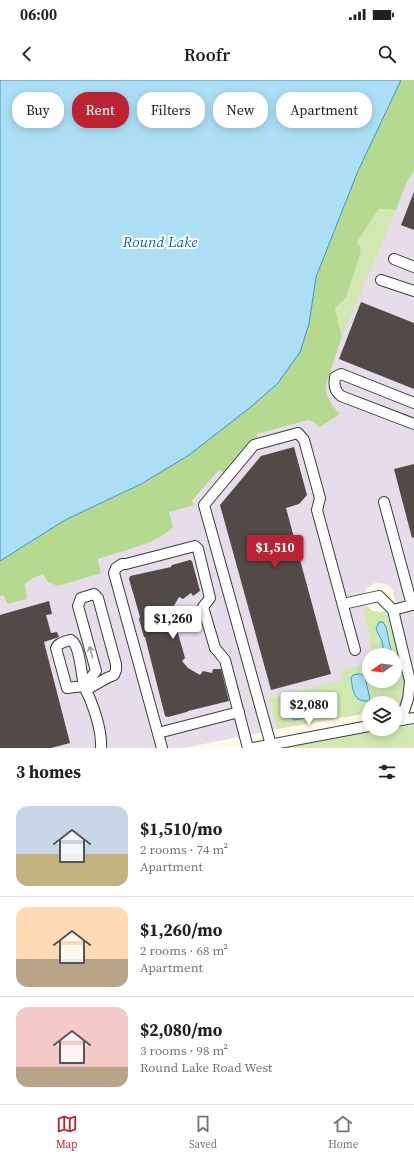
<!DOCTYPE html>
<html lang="en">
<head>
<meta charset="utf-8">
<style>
	:root { --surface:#fff; --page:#f2f2f2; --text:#202124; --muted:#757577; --line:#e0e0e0; --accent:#b92333 }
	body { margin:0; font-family:"Source Serif 4",serif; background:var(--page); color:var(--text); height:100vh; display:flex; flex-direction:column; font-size:15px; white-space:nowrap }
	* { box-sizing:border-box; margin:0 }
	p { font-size:13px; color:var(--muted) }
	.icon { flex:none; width:22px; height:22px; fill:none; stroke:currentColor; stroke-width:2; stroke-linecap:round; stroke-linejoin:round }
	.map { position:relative; height:668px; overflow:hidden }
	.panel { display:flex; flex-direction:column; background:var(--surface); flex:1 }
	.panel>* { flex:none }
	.hud { position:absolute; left:12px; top:12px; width:390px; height:36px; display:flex; gap:8px }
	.needle { width:26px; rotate:255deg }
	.buttons { position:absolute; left:362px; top:568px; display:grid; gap:8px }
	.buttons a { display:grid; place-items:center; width:40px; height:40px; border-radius:50%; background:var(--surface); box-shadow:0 2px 10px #0003; font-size:20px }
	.price { position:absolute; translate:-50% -34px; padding:0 9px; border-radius:4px; background:#fff; color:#222; font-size:13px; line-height:26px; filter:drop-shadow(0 1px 2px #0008) }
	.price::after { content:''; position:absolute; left:50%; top:24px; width:12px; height:9px; margin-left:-6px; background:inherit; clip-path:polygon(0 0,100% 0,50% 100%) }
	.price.on { background:var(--accent); color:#fff }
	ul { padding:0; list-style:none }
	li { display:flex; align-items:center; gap:12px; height:100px; padding:0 16px }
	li+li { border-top:1px solid var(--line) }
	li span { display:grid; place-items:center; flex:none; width:112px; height:80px; border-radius:12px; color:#555 }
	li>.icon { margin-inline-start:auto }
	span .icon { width:48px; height:48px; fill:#fffc; stroke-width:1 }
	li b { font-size:17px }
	h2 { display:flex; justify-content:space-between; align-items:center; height:48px; padding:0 16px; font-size:17px }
	.chip { padding:0 14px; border-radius:16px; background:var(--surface); box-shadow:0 2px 10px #0003; font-size:14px; line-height:36px }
	.chip.on { background:var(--accent); color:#fff }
	.status { display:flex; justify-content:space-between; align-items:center; height:28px; padding:0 20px; background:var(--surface); direction:ltr }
	.status svg { height:11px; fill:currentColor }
	header { display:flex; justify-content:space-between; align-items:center; height:52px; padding:0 16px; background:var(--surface); font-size:18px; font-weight:600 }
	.tabs { display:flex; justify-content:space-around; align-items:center; height:56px; border-top:1px solid var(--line); background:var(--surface); font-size:11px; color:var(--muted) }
	.tabs a { display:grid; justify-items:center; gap:2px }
	.tabs .on { color:var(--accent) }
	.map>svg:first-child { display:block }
	.industrial { fill:#e7ddea }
	.green { fill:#d1e8b2; fill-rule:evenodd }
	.forest { fill:#b6d991 }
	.water { fill:#acdff6; stroke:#3399cd }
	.building { fill:#524a46 }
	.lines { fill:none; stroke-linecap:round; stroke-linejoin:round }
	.minor-casing { stroke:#3d3d3d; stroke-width:12 }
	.minor { stroke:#fff; stroke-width:10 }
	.oneway { stroke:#9d9d9d }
	.labels { text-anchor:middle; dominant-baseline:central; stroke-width:4; stroke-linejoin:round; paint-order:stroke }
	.water-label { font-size:15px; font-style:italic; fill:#15689a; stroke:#fff }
</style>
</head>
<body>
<div class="status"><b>06:00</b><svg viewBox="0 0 49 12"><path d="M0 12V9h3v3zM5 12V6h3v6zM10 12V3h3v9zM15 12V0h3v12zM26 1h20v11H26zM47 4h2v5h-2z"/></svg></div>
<header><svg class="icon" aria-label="back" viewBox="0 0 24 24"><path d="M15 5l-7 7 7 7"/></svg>Roofr<svg class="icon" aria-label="search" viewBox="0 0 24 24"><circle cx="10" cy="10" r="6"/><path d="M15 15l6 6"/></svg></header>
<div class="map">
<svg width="414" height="668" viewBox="0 0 414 668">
	<rect width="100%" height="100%" fill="#fff9e7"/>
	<polygon class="industrial" points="414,91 414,593 393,511 390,506 385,504 375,503 367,508 363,515 367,526 363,530 372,575 369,575 369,583 341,590 343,600 269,618 277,649 270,649 259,653 184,668 0,668 0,516 25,504 33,498 44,493 101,493 98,479 138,466 166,454 173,447 168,432 192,422 219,390 224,393 257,354 303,341 308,340 314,342 340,334 328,319 325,310 326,305 342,257 407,102"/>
	<g class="green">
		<polygon points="379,129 396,130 342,257 335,228 346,218 361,172 360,167 357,162"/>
		<path d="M 367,526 L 373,531 L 386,532 L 389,536 L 405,603 L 405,627 L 395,628 L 395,623 L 369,623 L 369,633 L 277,649 L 269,618 L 342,600 L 341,590 L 369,583 L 369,601 L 384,601 L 389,604 L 391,601 L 395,601 L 395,575 L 392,575 L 386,547 L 376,549 L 382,561 L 384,575 L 372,575 L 363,529 ZM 358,594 L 361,594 L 366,600 L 370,620 L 351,596 Z"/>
		<polygon points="414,645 414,668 281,668 361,653"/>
	</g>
	<path class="forest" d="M 401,0 L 414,0 L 414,91 L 407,102 L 396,130 L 379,129 L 357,162 L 360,167 L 361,172 L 346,218 L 335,228 L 342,257 L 326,305 C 325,317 332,325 340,334 L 320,347 L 314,342 L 308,340 L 257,354 L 257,359 L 251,361 L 224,393 L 219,390 L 192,421 L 194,425 L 169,432 L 173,447 C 162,462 116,473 98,479 L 101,493 L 58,506 L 48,502 L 43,494 L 33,498 L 25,504 L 27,519 L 8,524 L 3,515 L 0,516 L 0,481 L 65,440 L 141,404 L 309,244 L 316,197 L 358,91 Z"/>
	<g class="water">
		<polygon points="0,0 401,0 358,91 316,197 309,244 300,272 278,303 252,326 189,375 141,404 65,440 0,481"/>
		<polygon points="379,542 383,542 386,547 392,575 384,575 382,561 376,549"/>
		<path d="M 358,594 L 361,594 L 365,597 L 370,619 L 368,621 C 353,622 353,610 351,598 L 353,595 Z"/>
		<path d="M 321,619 L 323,619 C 328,623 328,629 324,633 L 295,640 L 292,638 L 290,630 L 294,626 Z"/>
	</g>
	<g class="building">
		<polygon points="414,112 414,150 401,145"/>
		<polygon points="361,222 414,243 414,309 339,279"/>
		<polygon points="294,367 307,415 299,424 286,428 331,594 271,610 220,425 261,376"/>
		<polygon points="414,384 414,457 412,458 394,389"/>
		<polygon points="190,480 192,481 200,511 193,516 191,513 183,519 179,517 172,529 171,538 174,539 185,578 182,581 188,588 200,595 203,591 212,593 213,589 221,589 229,621 188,631 187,632 168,637 165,636 145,557 144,557 139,539 140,537 129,499 130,496 171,487 172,485"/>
		<polygon points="49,521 52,534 46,535 51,553 57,552 59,557 44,562 70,663 51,668 0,668 0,535"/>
	</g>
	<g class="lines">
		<defs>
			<g id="minor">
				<polyline points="394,179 414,187"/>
				<polyline points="381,200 414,211"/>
				<path d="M 414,323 L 341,294 L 335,297 C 334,305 334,310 341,316 L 414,344"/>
				<polyline points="384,422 412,525 393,530"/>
				<polyline points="343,524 379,516 393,530 410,601 408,619 401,640"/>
				<path d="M 86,610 L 107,598 L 114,595 L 116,590 L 116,584 L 98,518 L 94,514 L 81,518 L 78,526 L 96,591 L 84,606 L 67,608 L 56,568 C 58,563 66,561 71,560 C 80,565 81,594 84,605 C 85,610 88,614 90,619 C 96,634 102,652 101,668"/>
				<polyline points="396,641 414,638"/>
				<polyline points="158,653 239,632"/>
				<polyline points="271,665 204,425 254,365 298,353 304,360 320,418 317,430 355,570"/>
				<polyline points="162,668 114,493 116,488 122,484 126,484 195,466 198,469 210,518 203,527 215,568 225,580 248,668"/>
				<polyline points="253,668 369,646"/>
			</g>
		</defs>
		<use href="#minor" class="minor-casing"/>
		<use href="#minor" class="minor"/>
	</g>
	<defs><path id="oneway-shaft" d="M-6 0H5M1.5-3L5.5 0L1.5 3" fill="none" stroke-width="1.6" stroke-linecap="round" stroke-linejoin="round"/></defs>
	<use class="oneway" href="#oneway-shaft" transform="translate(91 572) rotate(-104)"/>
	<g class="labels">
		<g class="water-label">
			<text x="160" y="161">Round Lake</text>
		</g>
	</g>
</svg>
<div class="buttons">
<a><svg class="needle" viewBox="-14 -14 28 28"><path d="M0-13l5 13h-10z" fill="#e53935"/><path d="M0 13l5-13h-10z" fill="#757577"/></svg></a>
<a><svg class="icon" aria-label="layers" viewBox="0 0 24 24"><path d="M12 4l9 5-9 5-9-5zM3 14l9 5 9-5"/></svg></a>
</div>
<b class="price on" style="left:275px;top:489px">$1,510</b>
<b class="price" style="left:173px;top:560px">$1,260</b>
<b class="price" style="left:309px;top:646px">$2,080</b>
<div class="hud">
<a class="chip">Buy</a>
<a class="chip on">Rent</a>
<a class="chip">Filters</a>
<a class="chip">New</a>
<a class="chip">Apartment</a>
</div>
</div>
<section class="panel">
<h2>3 homes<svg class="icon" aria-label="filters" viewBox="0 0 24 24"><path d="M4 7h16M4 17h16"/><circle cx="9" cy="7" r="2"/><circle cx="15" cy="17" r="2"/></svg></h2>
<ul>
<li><span style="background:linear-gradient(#c9d6e8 60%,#c2b280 0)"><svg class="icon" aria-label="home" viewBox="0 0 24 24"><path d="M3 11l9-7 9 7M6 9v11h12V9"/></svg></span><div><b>$1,510/mo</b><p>2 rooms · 74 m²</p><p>Apartment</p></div></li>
<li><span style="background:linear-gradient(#ffd9b3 65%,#b9a48a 0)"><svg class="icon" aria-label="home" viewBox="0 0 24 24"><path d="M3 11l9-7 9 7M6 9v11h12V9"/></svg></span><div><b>$1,260/mo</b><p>2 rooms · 68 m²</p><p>Apartment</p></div></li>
<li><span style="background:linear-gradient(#f6c9c9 75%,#b9a48a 0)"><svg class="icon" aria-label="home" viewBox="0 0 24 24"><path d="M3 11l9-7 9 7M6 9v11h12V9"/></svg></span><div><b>$2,080/mo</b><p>3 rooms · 98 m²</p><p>Round Lake Road West</p></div></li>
</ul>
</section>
<nav class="tabs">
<a class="on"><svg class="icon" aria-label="map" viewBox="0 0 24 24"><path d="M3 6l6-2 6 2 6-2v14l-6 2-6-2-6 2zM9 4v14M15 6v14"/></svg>Map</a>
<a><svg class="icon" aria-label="saved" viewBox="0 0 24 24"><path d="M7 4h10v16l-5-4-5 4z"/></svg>Saved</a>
<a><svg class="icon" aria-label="home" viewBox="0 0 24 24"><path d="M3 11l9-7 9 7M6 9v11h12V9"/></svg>Home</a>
</nav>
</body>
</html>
